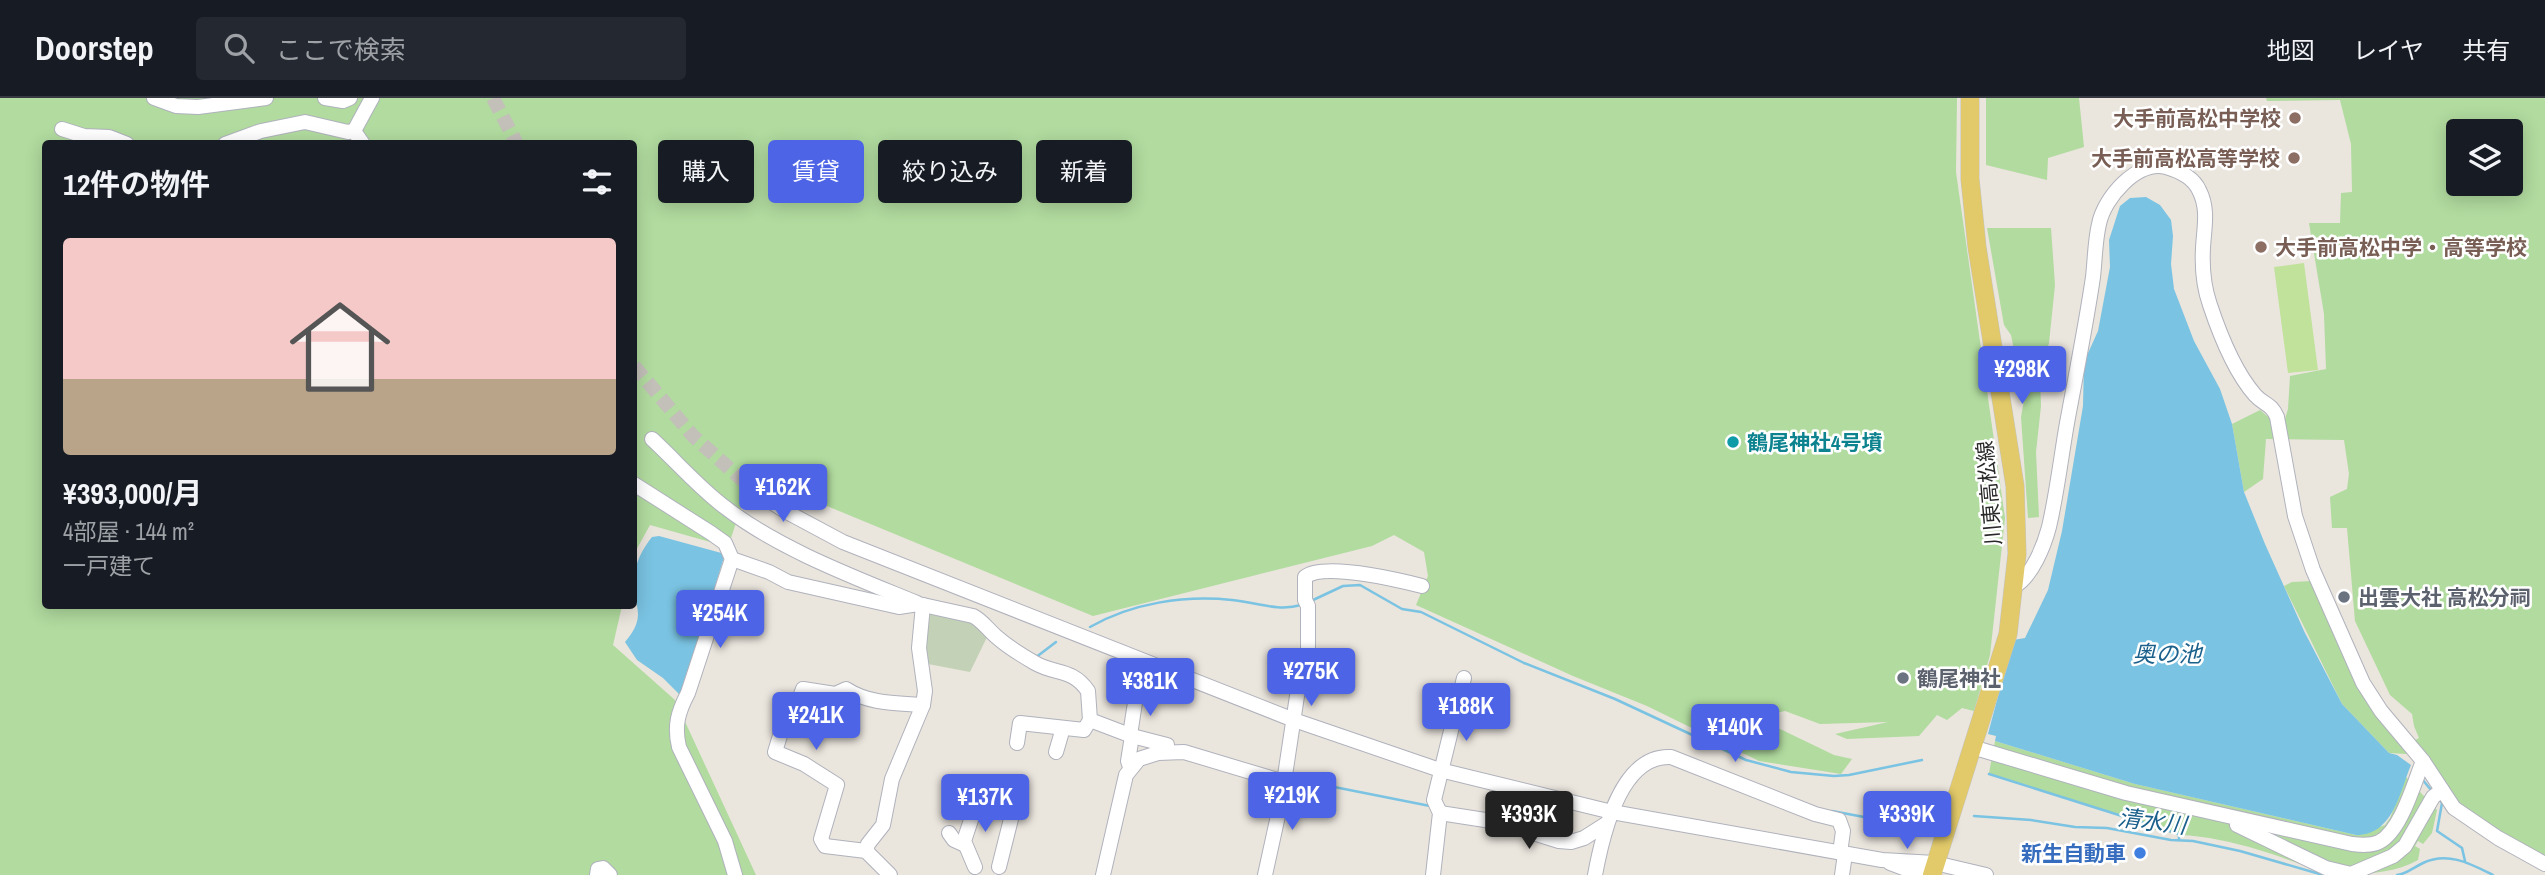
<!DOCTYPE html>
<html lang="ja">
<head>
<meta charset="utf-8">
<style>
	:root { --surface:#171b24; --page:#242831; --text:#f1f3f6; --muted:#9ea1a6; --line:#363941; --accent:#4d64e7 }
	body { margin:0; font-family:"Archivo Narrow","Noto Sans JP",sans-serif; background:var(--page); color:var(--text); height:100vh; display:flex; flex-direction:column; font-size:26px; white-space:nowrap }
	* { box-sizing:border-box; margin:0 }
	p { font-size:23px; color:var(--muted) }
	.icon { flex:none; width:38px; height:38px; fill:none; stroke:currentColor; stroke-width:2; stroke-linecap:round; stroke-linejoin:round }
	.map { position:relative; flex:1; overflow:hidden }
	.details { position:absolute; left:42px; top:42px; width:595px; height:469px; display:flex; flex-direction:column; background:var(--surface); border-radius:7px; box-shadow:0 4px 18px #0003 }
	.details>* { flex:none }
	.top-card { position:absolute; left:658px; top:42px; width:665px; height:63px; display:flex; gap:14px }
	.fabs { position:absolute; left:2446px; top:21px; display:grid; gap:14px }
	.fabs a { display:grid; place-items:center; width:77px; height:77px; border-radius:7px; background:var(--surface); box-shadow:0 4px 18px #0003; font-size:35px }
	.price { position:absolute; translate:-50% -60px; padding:0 16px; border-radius:7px; background:var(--accent); color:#fff; font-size:23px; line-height:46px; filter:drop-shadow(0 2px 4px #0008) }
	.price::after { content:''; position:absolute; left:50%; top:42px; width:21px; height:16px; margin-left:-10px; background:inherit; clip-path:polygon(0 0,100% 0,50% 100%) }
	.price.current { background:#222; color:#fff }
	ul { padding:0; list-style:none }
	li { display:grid; align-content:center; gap:14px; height:371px; padding:0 21px }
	li span { display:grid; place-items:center; height:217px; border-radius:7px; color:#555 }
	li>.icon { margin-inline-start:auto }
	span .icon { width:126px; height:126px; fill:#fffc; stroke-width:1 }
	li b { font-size:30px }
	h2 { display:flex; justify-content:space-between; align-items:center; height:84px; padding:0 21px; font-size:30px }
	.pill { padding:0 24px; border-radius:7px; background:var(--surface); box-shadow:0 4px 18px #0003; font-size:24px; line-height:63px }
	.pill.current { background:var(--accent); color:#fff }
	header { display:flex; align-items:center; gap:42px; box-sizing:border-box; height:98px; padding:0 35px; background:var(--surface); border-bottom:2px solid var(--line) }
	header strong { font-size:33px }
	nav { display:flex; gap:38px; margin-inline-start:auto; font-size:24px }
	.search { width:490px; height:63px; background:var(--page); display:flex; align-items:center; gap:18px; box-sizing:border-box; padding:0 24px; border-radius:7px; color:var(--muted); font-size:26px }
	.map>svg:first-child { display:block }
	.green { fill:#b1db9f; fill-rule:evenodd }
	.cemetery { fill:#c3d2b6 }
	.pitch { fill:#c1e29b }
	.water { fill:#7ac3e2 }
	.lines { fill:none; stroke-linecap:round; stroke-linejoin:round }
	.stream { stroke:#7ac3e2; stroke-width:2.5 }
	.minor-tunnel { stroke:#c3bfb9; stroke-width:14; stroke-dasharray:14 7; stroke-linecap:butt }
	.minor-casing { stroke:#b0b2bc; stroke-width:16 }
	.major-casing { stroke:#c3c3c3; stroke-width:19 }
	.minor { stroke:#fff; stroke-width:14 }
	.major { stroke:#e2ca6a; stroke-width:18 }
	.education-dot { fill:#8d6e63; stroke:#fff; stroke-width:2.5 }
	.culture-dot { fill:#0f9aa8; stroke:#fff; stroke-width:2.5 }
	.worship-dot { fill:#6b7280; stroke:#fff; stroke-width:2.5 }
	.shop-dot { fill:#3f7fe0; stroke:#fff; stroke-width:2.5 }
	.labels { text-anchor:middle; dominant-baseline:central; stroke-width:5; stroke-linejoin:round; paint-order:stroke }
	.education-label { font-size:21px; font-weight:bold; fill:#785e54; stroke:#fff; text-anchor:end }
	.culture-label { font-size:21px; font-weight:bold; fill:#0d838f; stroke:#fff; text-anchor:start }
	.street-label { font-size:21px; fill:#292929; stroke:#fff }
	.worship-label { font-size:21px; font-weight:bold; fill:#5b616d; stroke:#fff; text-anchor:start }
	.shop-label { font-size:21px; font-weight:bold; fill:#366cbe; stroke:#fff; text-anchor:end }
	.water-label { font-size:23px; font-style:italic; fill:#1b618c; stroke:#fff }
</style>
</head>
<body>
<header>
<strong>Doorstep</strong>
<div class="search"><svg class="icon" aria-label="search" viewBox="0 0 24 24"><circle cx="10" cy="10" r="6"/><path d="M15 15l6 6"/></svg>ここで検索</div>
<nav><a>地図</a><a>レイヤ</a><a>共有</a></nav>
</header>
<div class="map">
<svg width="2545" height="777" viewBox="0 0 2545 777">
	<rect width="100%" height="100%" fill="#eae5dd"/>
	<g class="green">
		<polygon points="0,0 1957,0 1956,74 2005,420 1990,557 1974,613 1962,610 1947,622 1937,617 1919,638 1847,641 1835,636 1888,624 1820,626 1785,613 1755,619 1834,657 1852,661 1841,676 1759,663 1647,608 1573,578 1416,507 1428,478 1424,454 1394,437 1372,448 1093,518 752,377 728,449 650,427 634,456 634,46 46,46 46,508 622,508 613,547 675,602 756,777 0,777"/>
		<polygon points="1986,0 2079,0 2084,49 2048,60 2047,82 1986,67"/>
		<path d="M 2266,0 L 2545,0 L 2545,760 L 2458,708 L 2424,657 L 2389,655 L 2342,606 L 2284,488 L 2292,484 L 2312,483 L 2351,575 L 2381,624 L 2406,647 L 2419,640 L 2414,628 L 2412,616 L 2390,597 L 2355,523 L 2347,430 L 2332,430 L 2330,399 L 2347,391 L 2349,376 L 2344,342 L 2266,341 L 2263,381 L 2244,394 L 2232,326 L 2260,312 L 2273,323 L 2285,321 L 2288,311 L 2290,278 L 2326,271 L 2324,216 L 2309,125 L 2340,125 L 2341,95 L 2352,94 L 2351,46 L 2340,2 L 2267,3 ZM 2459,33 L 2511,33 L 2511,86 L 2459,86 Z"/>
		<polygon points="1987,130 2051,130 2055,187 2049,245 2040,280 2041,308 2036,354 2039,419 2028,420 2021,319 2024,302 2011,237 2004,227"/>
		<path d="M 1995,643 L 2135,686 L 2356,737 L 2385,727 L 2390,720 L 2406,679 L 2437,712 L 2432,735 L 2423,746 L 2418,743 L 2415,748 L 2420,751 L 2418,762 C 2396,775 2362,777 2335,776 C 2309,771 2284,759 2259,752 C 2233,744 2206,738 2180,737 L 2179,735 L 2130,720 L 2178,736 L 2123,726 L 2125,719 L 1989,675 Z"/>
	</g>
	<polygon class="cemetery" points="930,511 964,518 989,535 970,574 923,565 922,546"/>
	<polygon class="pitch" points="2304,165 2318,272 2288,275 2274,169"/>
	<g class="water">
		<path d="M 2146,99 L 2160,107 L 2171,122 L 2173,138 L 2171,166 L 2174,191 L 2194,243 L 2220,291 L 2232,326 L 2244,394 L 2265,446 L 2304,533 L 2342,606 L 2389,655 L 2397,657 L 2411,667 C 2399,696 2393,737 2356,737 L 2135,686 L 1995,643 L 1996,638 L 1988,636 L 2013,542 L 2025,540 L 2048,492 L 2062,433 L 2083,308 L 2084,264 L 2098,233 L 2110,169 L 2109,142 L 2120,108 L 2130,100 Z"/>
		<path d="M 659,438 L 725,456 L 681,598 L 663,580 L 637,562 L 625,544 C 649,516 632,509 634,480 C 635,465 643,450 652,439 Z"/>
	</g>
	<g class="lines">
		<g class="stream">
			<polyline points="1311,503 1343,488 1360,487 1402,511 1421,514 1524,565 1615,601 1746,662 1791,674 1834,678 1849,677 1922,662"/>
			<path d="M 1090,529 C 1132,505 1184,497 1232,502 C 1255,504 1278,514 1301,507"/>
			<polyline points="1035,560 1056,544"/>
			<polyline points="1989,676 2179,736 2179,742"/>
			<polyline points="1289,680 1430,708"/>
			<polyline points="2422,681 2431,692"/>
			<polyline points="2438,700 2442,705 2437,733 2462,750 2465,763"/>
			<polyline points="1832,713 1864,719 1907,720"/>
			<polyline points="1974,718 2031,722 2075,729 2107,730 2171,742 2193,743 2240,753 2323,777"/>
			<path d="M 2397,777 C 2407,776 2414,769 2423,765 C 2448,753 2471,766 2493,777"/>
		</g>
		<g class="minor-tunnel">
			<polyline points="493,0 517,46"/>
			<polyline points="634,268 693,338 757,395"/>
		</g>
		<defs>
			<g id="minor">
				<polyline points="154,0 176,8 198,9 266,0"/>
				<polyline points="325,0 343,3 350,0"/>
				<polyline points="62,31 84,38 109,39 127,46"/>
				<polyline points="354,33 372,0"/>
				<polyline points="225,46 261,33 305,24 348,34 354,33 363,46"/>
				<path d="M 652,341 C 677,364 699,390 726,410 C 779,451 854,479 917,505"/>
				<path d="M 634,386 L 711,435 L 725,445 L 732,461 L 688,595 C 678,614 674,628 679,649 L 725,743 L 735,777"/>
				<polyline points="757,395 787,414 843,444 1294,622 1440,672 1612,714 1882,762 1935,765 1986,777"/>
				<polyline points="732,461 769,474 788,484 899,509 918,506 923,507 919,550 925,593 923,607 892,681 883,727 868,746 866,753"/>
				<path d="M 2015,488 C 2032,478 2044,448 2049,429 C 2057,395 2061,359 2067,325 C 2076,276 2086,227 2093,179 C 2095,161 2095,143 2099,126 C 2104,100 2137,62 2166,69 C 2180,73 2193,79 2199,92 C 2209,111 2204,130 2203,150 C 2202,168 2204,190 2210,207 C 2220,237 2234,273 2255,297 C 2264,307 2271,305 2277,319 L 2295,418 L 2313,472 L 2363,585 L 2381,613 L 2423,663 L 2454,710 L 2498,740 L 2545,766"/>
				<path d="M 923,507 L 973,518 C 983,523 989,533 998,540 C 1008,549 1023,558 1035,565 C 1056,577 1072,570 1088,593 L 1090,622 L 1132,638 L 1128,663 L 1130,669"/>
				<polyline points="1130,637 1136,598"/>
				<polyline points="1132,638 1167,647 1167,654"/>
				<polyline points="1017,645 1020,625 1084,632 1090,622"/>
				<path d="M 1972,649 L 2126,695 L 2352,746 C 2361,747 2371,748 2379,744 C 2401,733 2414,685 2423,663"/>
				<polyline points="1056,654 1063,630"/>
				<polyline points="1440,715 1498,724 1559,743 1571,744 1584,740 1606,726"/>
				<polyline points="2237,727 2326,770 2351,776 2393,758 2405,748 2433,699 2442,692"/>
				<polyline points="949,735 954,742 965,747"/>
				<polyline points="1890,765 1922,777"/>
				<polyline points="975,769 964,743 977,704"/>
				<polyline points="999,769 1015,705"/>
				<polyline points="597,777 598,771 603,770 610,777"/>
				<path d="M 890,777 L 866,753 L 825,748 L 821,741 L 837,687 L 804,666 L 775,654 L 782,631 L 790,626 L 803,591 L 835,596 L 846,591 C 869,606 896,605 923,607"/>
				<polyline points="1103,777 1126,677 1139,661 1158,655 1184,654 1284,684"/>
				<path d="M 1265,777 L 1281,704 L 1297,598 L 1308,567 L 1308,508 L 1305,502 L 1305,479 C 1324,464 1398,482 1422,488"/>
				<polyline points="1433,777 1440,715 1434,702 1464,580"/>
				<path d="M 1595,777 C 1602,739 1620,656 1671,659 L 1815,716 L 1839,722 L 1843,733 L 1840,755"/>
				<polyline points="1842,777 1845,756"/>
			</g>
			<polyline id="major" points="1932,777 2008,536 2017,456 2015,388 1977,149 1970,81 1970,0"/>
		</defs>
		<use href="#minor" class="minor-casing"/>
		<use href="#major" class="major-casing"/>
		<use href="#minor" class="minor"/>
		<use href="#major" class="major"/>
	</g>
	<g class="education-dot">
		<circle cx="2295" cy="20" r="7"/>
		<circle cx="2294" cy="60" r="7"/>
		<circle cx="2261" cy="149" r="7"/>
	</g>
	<circle class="culture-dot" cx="1733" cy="344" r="7"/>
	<g class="worship-dot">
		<circle cx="2344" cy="499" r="7"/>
		<circle cx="1903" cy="580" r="7"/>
	</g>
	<circle class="shop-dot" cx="2140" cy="755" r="7"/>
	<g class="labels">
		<g class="education-label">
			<text x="2281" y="20">大手前高松中学校</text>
			<text x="2280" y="60">大手前高松高等学校</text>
			<text x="2275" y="149" text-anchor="start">大手前高松中学・高等学校</text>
		</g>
		<g class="culture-label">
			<text x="1747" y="344">鶴尾神社4号墳</text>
		</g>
		<g class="street-label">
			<text transform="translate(1989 395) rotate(-95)">川東高松線</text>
		</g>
		<g class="worship-label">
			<text x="2358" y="499">出雲大社 高松分祠</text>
			<text x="1917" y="580">鶴尾神社</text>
		</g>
		<g class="shop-label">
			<text x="2126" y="755">新生自動車</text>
		</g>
		<g class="water-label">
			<text x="2167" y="555">奥の池</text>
			<text transform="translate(2152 723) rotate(7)">清水川</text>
		</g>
	</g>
</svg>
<div class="fabs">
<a><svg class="icon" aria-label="layers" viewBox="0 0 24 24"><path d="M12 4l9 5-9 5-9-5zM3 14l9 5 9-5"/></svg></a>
</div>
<b class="price" style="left:2022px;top:308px">¥298K</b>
<b class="price" style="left:783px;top:426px">¥162K</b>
<b class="price" style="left:720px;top:552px">¥254K</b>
<b class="price" style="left:1311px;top:610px">¥275K</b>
<b class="price" style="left:1150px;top:620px">¥381K</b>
<b class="price" style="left:1466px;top:645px">¥188K</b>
<b class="price" style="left:816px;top:654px">¥241K</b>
<b class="price" style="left:1735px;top:666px">¥140K</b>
<b class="price" style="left:1292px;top:734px">¥219K</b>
<b class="price" style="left:985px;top:736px">¥137K</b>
<b class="price current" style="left:1529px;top:753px">¥393K</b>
<b class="price" style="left:1907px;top:753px">¥339K</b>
<div class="top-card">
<a class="pill">購入</a>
<a class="pill current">賃貸</a>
<a class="pill">絞り込み</a>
<a class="pill">新着</a>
</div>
<section class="details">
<h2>12件の物件<svg class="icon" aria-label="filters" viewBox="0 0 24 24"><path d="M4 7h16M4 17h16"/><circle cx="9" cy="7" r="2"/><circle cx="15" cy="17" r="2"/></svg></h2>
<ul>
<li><span style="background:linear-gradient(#f6c9c9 65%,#b9a48a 0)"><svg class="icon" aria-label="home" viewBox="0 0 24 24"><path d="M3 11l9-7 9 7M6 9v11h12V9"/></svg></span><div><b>¥393,000/月</b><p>4部屋 · 144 m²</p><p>一戸建て</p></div></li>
</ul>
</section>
</div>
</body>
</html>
